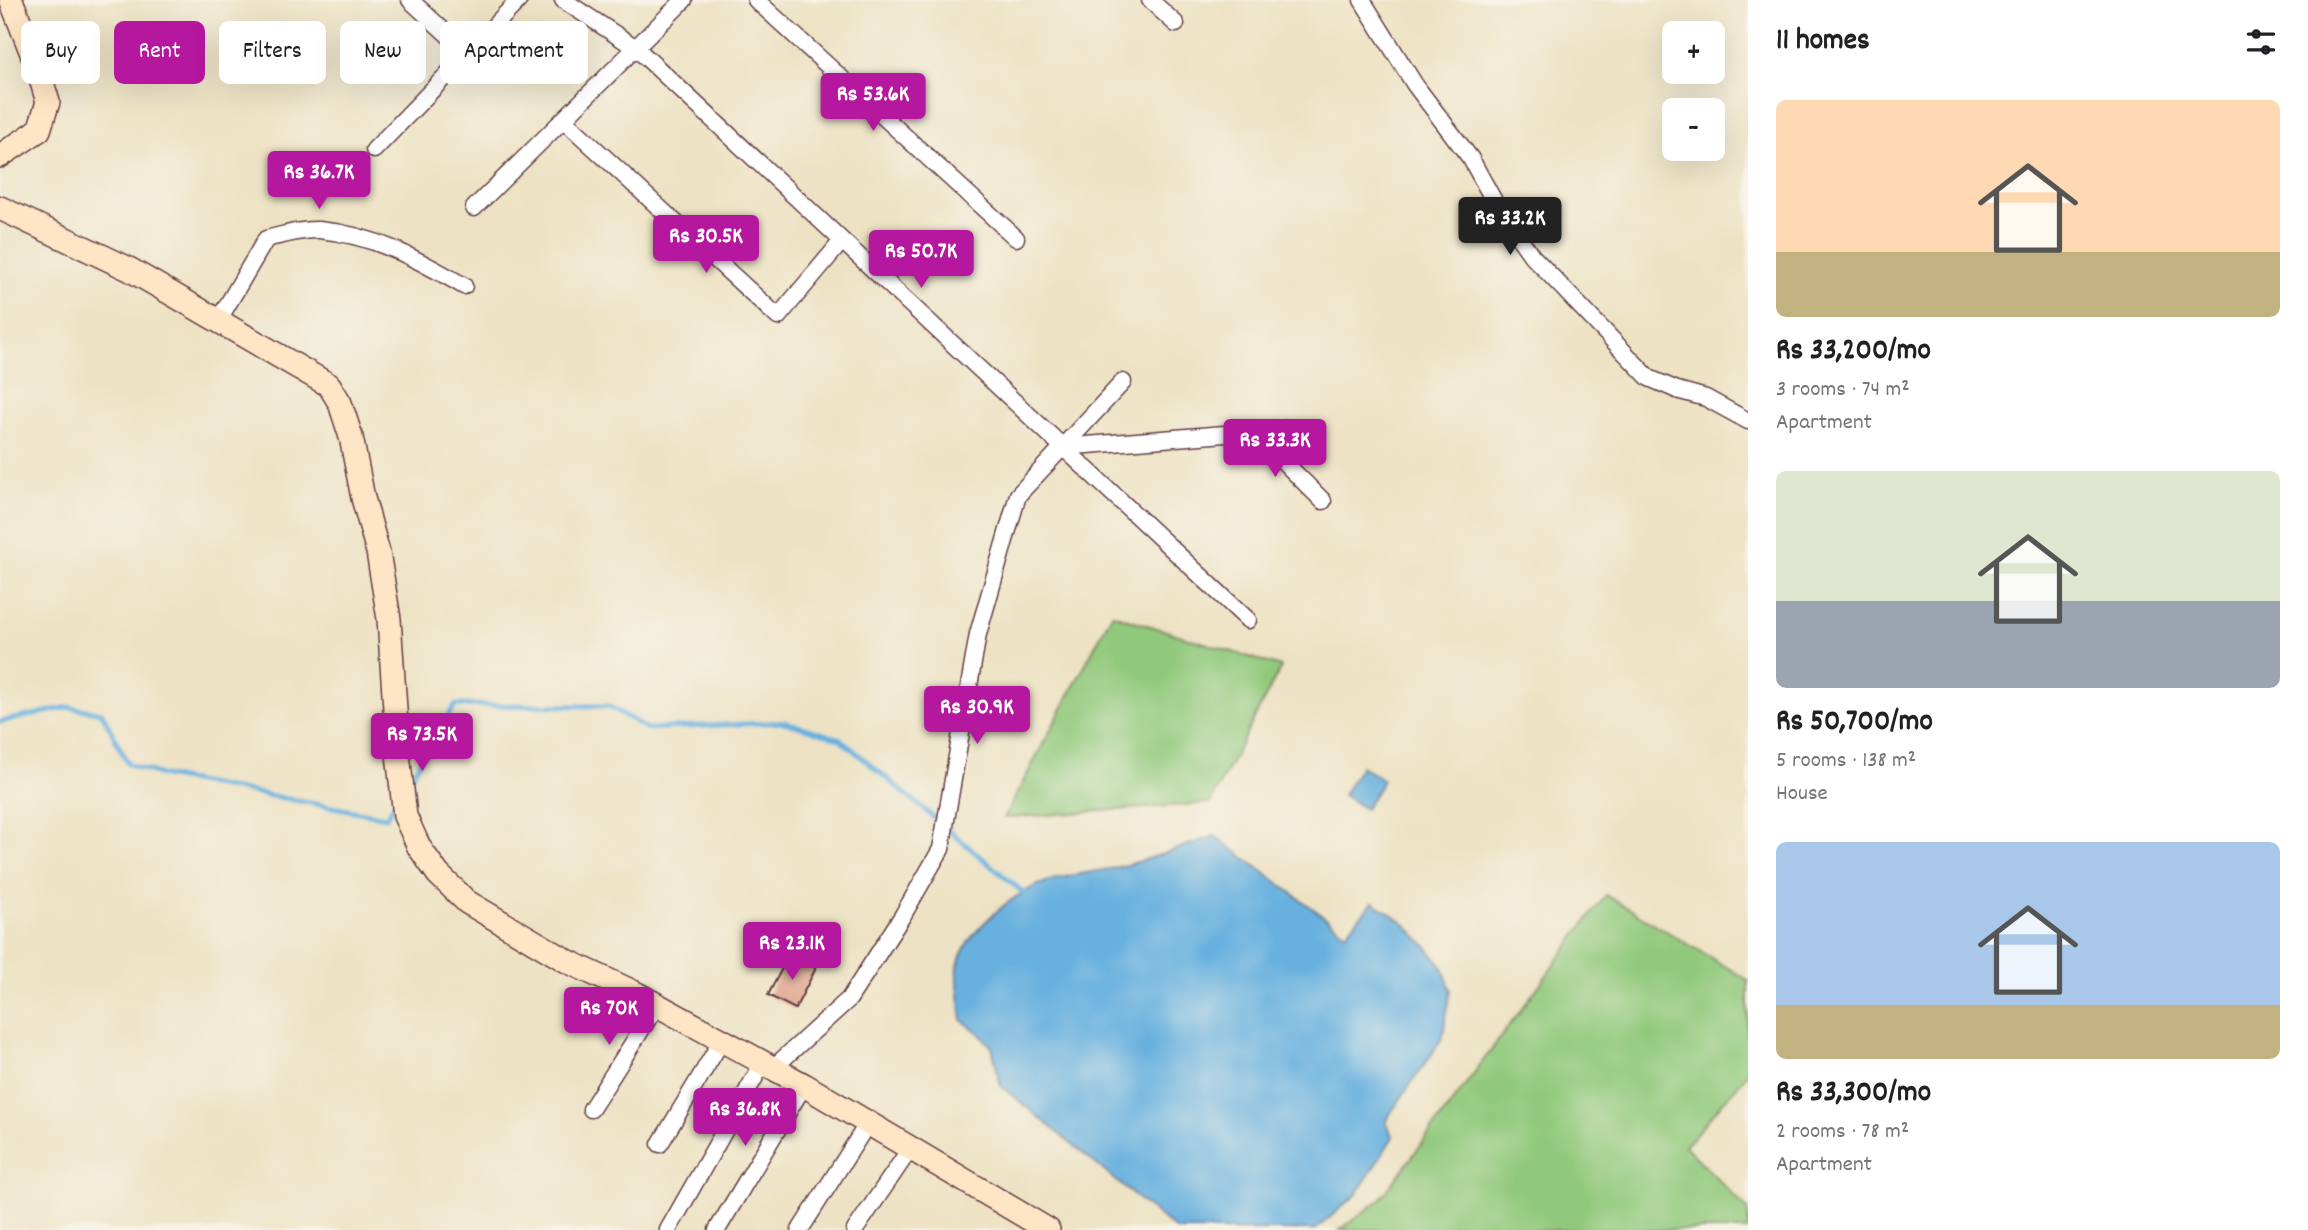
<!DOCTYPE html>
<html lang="en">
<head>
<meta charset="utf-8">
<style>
	:root { --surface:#fff; --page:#f6f6f6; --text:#202124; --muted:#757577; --accent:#b5179e }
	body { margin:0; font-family:Dekko,sans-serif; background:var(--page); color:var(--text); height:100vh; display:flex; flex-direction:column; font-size:26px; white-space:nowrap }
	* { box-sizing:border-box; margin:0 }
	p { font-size:23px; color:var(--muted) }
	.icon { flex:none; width:38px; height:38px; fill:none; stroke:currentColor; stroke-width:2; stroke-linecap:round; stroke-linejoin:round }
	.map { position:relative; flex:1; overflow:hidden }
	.details { display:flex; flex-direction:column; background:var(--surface); width:560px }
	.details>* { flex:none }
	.hud { position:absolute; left:21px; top:21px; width:665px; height:63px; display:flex; gap:14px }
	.controls { position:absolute; left:1662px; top:21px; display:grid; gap:14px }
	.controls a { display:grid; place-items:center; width:63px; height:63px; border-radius:10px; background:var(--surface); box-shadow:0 7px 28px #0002; font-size:35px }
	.price { position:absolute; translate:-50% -60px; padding:0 16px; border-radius:7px; background:var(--accent); color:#fff; font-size:23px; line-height:46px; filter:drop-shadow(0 2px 4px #0008) }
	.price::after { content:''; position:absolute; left:50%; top:42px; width:21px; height:16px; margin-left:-10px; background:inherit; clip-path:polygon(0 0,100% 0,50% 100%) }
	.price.selected { background:#222; color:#fff }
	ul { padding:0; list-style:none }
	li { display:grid; align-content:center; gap:14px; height:371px; padding:0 28px }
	li span { display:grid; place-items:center; height:217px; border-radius:10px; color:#555 }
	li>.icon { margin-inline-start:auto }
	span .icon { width:126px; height:126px; fill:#fffc; stroke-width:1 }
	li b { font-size:30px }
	h2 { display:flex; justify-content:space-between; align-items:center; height:84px; padding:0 28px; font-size:30px }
	.tag { padding:0 24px; border-radius:10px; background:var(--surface); box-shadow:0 7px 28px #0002; font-size:24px; line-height:63px }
	.tag.selected { background:var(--accent); color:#fff }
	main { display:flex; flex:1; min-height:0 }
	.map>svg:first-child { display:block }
	.green { fill:#91c97c; stroke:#6e7454; stroke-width:2 }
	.water { fill:#67b1df; stroke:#586885; stroke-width:2 }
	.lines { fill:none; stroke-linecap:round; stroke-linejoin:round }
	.stream { stroke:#67b1df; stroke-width:5 }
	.building { fill:#e0a48c }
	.street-casing { stroke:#623c42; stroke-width:19 }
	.secondary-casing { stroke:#623c42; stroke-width:26 }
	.street { stroke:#fff; stroke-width:16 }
	.secondary { stroke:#fee5c5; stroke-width:23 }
</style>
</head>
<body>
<main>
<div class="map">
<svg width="1748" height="1230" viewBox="0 0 1748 1230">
	<rect width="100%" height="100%" fill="#f7f3e8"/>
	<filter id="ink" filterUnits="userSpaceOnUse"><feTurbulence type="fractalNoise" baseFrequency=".0143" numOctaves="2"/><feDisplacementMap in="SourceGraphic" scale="14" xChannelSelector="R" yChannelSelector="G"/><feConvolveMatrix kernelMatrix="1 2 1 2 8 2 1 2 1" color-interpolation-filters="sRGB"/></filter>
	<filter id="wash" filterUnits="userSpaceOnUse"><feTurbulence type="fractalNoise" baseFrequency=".00686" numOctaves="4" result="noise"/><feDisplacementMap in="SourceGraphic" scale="28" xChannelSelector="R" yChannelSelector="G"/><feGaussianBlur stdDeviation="1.57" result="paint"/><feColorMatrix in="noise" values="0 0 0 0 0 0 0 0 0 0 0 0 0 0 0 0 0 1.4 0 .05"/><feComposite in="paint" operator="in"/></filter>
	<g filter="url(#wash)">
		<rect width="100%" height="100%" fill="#ede2c3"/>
		<g class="green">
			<polygon points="1112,614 1281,667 1210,803 1004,818"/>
			<polygon points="1606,895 1748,980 1748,1073 1685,1146 1748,1210 1748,1230 1340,1230 1380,1200"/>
		</g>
		<g class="water">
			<polygon points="1361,766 1383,780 1365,809 1343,795"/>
			<path d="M 1215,836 L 1346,933 L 1373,902 L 1403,922 L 1428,948 L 1443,968 L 1451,990 L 1442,1039 L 1390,1114 L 1386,1124 L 1393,1137 L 1356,1195 L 1315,1230 L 1176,1230 L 1001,1086 L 992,1047 L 979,1033 L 962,1020 C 961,1004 956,983 958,966 C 965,931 1016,891 1049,881 C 1073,874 1098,872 1123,866 C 1154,858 1184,846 1215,836 Z"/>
		</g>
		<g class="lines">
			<g class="stream">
				<polyline points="0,722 69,707 102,713 128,764 164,776 386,817 396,801"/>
				<polyline points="408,781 455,705 609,706 647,729 785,722 840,739 1025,894"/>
			</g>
		</g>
		<g id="blocks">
			<polygon class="building" points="789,955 816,968 795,1009 768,995"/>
		</g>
	</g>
	<g filter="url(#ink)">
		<use href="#blocks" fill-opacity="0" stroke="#623c42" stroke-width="2"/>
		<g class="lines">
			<defs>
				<g id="street">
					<polyline points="410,0 468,53"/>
					<polyline points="563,0 636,48 1248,620"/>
					<polyline points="756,0 1016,238"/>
					<polyline points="1150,0 1176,24"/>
					<polyline points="1362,0 1415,85 1471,159 1499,210 1532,256 1649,378 1677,390 1706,398 1748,421"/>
					<polyline points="564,120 778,317 842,241"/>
					<polyline points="374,150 519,0"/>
					<polyline points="474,208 684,0"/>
					<path d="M 218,321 L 266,239 C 283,235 302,229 319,230 C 375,235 417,259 464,286"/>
					<polyline points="1254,432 1323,501"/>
					<polyline points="1062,447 1288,429"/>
					<polyline points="773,1068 849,999 903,915 941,849 978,634 1018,495 1123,382"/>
					<polyline points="591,1109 657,1005"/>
					<polyline points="660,1144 722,1040"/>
					<polyline points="668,1230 763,1063"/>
					<polyline points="717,1230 804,1085"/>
					<polyline points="800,1230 868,1123"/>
					<polyline points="855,1230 910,1149"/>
				</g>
				<g id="secondary">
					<polyline points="0,156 39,130 48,102 37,66 11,0"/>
					<polyline points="0,208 129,269 329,385 340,403 351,437 363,498 378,552 389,619 398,754 405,816 419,847 438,874 467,902 567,961 637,994 804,1085 1048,1230"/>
				</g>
			</defs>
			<use href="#street" class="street-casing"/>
			<use href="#secondary" class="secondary-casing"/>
			<use href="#street" class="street"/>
			<use href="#secondary" class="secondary"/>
		</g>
	</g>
</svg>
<div class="controls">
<a>+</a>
<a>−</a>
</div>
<b class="price" style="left:873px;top:133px">Rs 53.6K</b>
<b class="price" style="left:319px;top:211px">Rs 36.7K</b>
<b class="price selected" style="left:1510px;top:257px">Rs 33.2K</b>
<b class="price" style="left:706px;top:275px">Rs 30.5K</b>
<b class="price" style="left:921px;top:290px">Rs 50.7K</b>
<b class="price" style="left:1275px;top:479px">Rs 33.3K</b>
<b class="price" style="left:977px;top:746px">Rs 30.9K</b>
<b class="price" style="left:422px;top:773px">Rs 73.5K</b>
<b class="price" style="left:792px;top:982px">Rs 23.1K</b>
<b class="price" style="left:609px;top:1047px">Rs 70K</b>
<b class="price" style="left:745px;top:1148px">Rs 36.8K</b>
<div class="hud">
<a class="tag">Buy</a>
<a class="tag selected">Rent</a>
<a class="tag">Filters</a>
<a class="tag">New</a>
<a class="tag">Apartment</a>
</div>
</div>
<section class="details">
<h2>11 homes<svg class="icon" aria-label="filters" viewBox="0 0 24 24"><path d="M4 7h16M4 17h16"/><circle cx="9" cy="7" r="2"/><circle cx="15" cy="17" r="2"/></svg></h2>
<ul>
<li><span style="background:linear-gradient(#ffd9b3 70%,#c2b280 0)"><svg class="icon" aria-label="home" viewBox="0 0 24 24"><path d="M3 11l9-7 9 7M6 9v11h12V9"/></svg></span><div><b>Rs 33,200/mo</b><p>3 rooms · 74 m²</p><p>Apartment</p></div></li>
<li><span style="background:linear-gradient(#dfe7d0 60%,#9aa5b1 0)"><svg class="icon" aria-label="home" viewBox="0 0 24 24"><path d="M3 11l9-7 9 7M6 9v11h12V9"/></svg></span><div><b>Rs 50,700/mo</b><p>5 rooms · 138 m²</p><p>House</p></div></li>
<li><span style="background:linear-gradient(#a9c7e8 75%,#c2b280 0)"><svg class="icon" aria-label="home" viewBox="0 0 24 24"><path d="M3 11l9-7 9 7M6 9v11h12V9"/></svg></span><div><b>Rs 33,300/mo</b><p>2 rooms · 78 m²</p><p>Apartment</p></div></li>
</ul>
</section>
</main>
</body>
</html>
